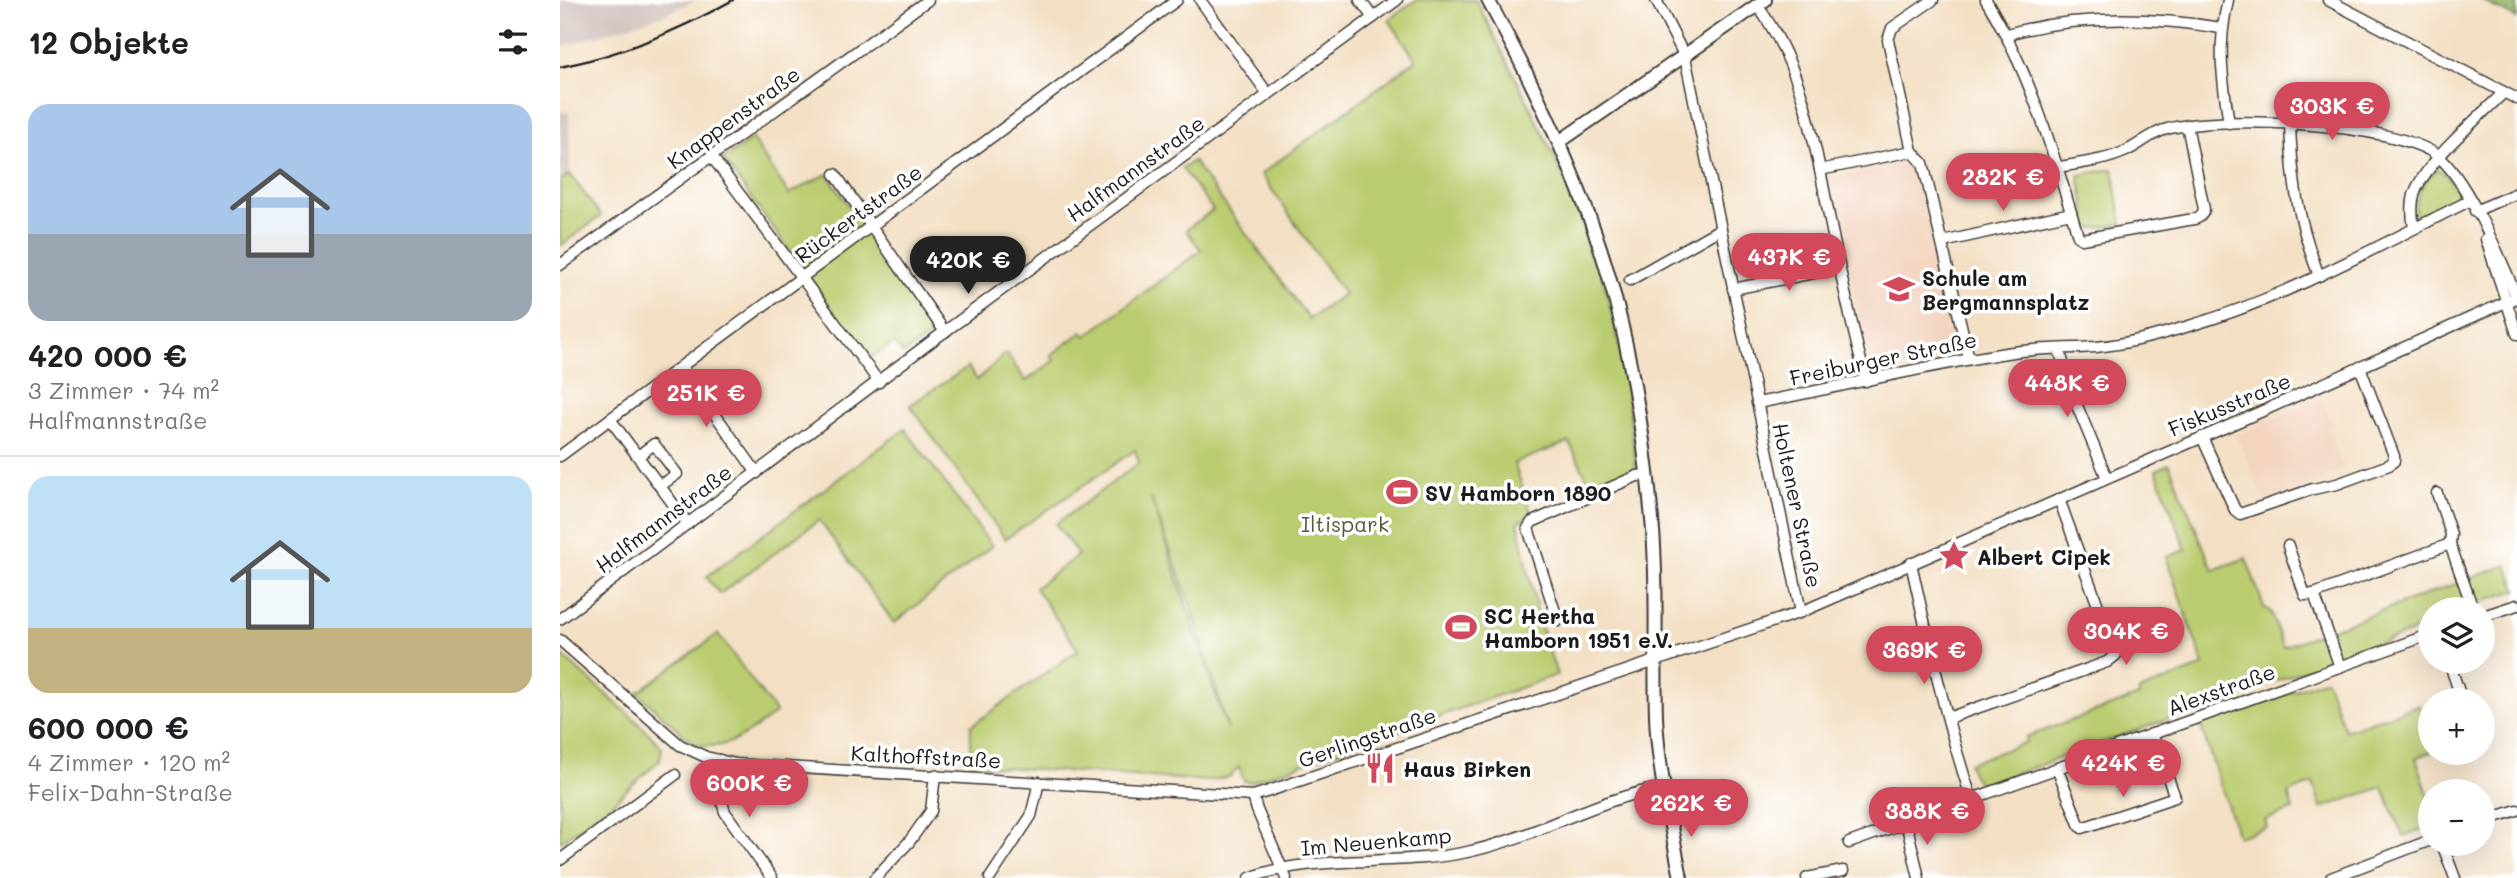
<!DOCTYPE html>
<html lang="de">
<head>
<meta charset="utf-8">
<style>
	:root { --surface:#fff; --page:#f2f2f2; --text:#202124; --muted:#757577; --line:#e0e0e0; --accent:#d1495b }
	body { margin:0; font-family:Mali,sans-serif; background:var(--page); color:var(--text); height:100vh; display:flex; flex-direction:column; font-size:26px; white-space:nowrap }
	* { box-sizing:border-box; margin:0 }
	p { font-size:23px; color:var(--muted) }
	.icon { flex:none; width:38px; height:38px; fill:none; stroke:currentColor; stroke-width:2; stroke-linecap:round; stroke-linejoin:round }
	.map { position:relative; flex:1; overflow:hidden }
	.side { display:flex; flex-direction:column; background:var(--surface); width:560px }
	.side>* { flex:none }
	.fabs { position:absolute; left:1858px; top:597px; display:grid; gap:14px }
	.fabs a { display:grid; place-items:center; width:77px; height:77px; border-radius:50%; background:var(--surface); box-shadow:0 7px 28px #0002; font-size:35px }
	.price { position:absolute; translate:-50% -60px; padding:0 16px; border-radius:24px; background:var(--accent); color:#fff; font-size:23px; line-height:46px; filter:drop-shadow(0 2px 4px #0008) }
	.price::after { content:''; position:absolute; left:50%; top:42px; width:21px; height:16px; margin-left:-10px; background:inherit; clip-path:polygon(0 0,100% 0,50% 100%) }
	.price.current { background:#222; color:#fff }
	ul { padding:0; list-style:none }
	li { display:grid; align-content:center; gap:14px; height:371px; padding:0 28px }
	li+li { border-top:2px solid var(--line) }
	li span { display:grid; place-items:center; height:217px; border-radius:21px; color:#555 }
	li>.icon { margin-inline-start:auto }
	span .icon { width:126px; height:126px; fill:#fffc; stroke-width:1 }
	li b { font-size:30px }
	h2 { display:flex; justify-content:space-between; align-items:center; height:84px; padding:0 28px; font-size:30px }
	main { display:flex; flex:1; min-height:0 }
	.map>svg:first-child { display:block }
	.built { fill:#f3d4bf }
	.industrial { fill:#cfc0bb }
	.green { fill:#bacc6f; stroke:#6b7446; stroke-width:2; fill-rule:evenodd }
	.forest { fill:#93b062; stroke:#58663f; stroke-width:2 }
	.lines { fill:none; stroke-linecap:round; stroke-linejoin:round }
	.minor-casing { stroke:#3c3935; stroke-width:13 }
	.tertiary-casing { stroke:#3c3935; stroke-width:16 }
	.minor { stroke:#fff; stroke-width:10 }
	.tertiary { stroke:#fff; stroke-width:12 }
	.rail { stroke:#1c1c1c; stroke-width:2.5 }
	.labels { text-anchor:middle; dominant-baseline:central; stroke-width:7; stroke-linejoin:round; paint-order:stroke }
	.street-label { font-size:21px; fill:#1c1c1c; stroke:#fff }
	.poi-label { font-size:21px; font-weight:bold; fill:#1c1c1c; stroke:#fff; text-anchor:start }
	.park-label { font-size:21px; fill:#535a39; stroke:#fff }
</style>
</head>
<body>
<main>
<section class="side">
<h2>12 Objekte<svg class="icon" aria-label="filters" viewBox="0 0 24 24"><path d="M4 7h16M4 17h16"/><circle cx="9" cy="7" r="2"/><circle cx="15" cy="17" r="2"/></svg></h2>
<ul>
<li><span style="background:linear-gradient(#a9c7e8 60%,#9aa5b1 0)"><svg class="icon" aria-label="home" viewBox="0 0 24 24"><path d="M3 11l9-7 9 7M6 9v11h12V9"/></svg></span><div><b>420 000 €</b><p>3 Zimmer · 74 m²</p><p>Halfmannstraße</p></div></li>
<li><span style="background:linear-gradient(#bfe0f5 70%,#c2b280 0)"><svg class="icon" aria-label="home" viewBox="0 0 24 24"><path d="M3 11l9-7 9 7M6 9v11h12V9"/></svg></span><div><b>600 000 €</b><p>4 Zimmer · 120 m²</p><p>Felix-Dahn-Straße</p></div></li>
</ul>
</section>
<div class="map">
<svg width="1957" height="878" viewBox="0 0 1957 878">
	<rect width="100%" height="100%" fill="#fff"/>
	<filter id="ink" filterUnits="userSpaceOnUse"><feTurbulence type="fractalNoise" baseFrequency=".0143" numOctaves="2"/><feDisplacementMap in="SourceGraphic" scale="14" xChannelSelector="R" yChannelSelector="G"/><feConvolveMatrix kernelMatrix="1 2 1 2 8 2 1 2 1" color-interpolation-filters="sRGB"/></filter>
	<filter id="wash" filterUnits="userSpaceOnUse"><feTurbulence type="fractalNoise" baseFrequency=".00686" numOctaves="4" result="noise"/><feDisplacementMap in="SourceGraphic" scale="28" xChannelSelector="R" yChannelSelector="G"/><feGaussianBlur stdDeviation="1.57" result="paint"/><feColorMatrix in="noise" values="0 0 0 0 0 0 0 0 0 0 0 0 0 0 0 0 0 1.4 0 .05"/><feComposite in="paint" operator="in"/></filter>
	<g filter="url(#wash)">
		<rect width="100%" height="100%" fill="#f3e0c4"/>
		<g class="built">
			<polygon points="1350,162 1356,166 1398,350 1395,355 1317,371 1311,367 1301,326 1270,182 1273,177"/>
			<polygon points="1761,398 1773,425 1767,428 1784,468 1765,476 1766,479 1705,502 1676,435"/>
		</g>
		<g class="industrial">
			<polygon points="0,0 136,0 104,15 0,47"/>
			<polygon points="0,112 9,112 10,174 0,181"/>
		</g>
		<g class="green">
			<path d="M 856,0 L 916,0 C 962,92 1012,182 1043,280 C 1062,341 1069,405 1076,468 L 1032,488 L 1009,442 L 954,463 L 972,515 L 958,522 L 980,624 L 997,675 L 690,782 L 684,781 L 679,767 L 669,777 L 647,781 L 410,765 L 411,726 L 518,650 L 475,588 L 518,555 L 496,524 L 579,463 L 575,450 L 445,539 L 350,405 L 408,367 L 417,380 L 446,353 L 466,381 L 495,360 L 491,355 L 522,332 L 526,336 L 641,250 L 626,230 L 653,210 L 622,169 L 633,161 L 749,319 L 784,294 L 701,174 L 856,60 L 829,20 ZM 591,498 L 632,609 L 668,729 L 667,729 Z"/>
			<polygon points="192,139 229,194 267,174 376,332 343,354 334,343 308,359 163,159"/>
			<polygon points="1553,169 1562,224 1529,229 1519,175"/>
			<path d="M 1878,169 L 1887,176 L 1897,192 L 1895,200 L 1855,218 C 1853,202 1864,176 1878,169 Z"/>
			<polygon points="10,174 41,216 0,246 0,181"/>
			<polygon points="345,429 432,546 334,623 259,520 160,594 146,577"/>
			<path d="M 1609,464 L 1653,570 L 1686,558 L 1704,607 L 1711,612 L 1723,647 L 1947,565 L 1957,590 L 1916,603 L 1913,609 L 1871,609 L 1871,625 L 1424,785 C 1413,781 1412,772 1409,763 L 1467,742 L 1466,737 L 1579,696 L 1579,691 L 1644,666 L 1606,557 L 1626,550 L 1596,470 Z"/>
			<path d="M 158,634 L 216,713 C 191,730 165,756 132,742 L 77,693 Z"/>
			<polygon points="0,654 74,719 102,747 100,760 48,807 0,842"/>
			<polygon points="1766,679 1785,731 1859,705 1863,718 1871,715 1871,752 1856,758 1871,803 1871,826 1843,836 1823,787 1761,808 1753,783 1728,793 1733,810 1705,820 1707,827 1678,837 1640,724"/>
		</g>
		<polygon class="forest" points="1921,0 1957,0 1957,19 1922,1"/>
	</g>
	<g filter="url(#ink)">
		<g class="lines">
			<defs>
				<g id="minor">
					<polyline points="640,0 708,94"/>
					<polyline points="800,0 813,18"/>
					<polyline points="1096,0 1125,57 1241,612"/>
					<polyline points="1373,0 1332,28 1328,40 1352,151 1363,163 1409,359"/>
					<path d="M 1426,0 C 1471,73 1494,155 1518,236 L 1522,239 L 1628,220 C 1636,219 1642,218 1644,209 L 1627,125"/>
					<path d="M 1668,0 C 1657,46 1662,77 1669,123"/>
					<polyline points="1768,0 1957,99"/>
					<path d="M 1197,5 C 1246,71 1256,152 1272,231 C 1282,281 1293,331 1306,381"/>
					<path d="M 1447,34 C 1516,15 1592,17 1661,28"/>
					<path d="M 1730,123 C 1732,182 1738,220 1759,276"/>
					<polyline points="152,157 319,382"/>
					<path d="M 1499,167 C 1521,163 1545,161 1566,151 C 1580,145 1591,133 1607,129 C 1661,115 1835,122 1878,156 C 1907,180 1943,262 1957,299"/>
					<polyline points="1260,170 1352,151"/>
					<polyline points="275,174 385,332"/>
					<polyline points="1915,211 1957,193"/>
					<path d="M 1854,228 C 1852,217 1851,206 1854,195 C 1863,164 1920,117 1944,92"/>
					<polyline points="1926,239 1957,334"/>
					<polyline points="1383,242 1511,213"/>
					<polyline points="0,265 368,0"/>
					<polyline points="1070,280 1160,229"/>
					<polyline points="1173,289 1279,268"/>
					<polyline points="1499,349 1513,396 1547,478"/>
					<polyline points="121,367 197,473"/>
					<path d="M 1197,403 C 1280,387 1363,366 1446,353 C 1476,348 1506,349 1536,347 C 1568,344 1599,335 1629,326 C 1728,297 1818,246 1909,201"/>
					<polyline points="50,419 128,524"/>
					<polyline points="1642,437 1675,510 1680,514 1753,489 1777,484 1829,465 1834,461 1834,456 1800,367"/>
					<polyline points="0,456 617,0"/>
					<polyline points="78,456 94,444 117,474 100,486"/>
					<polyline points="1877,493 1891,534 1890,544"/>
					<polyline points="1728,546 1745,595 1754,594"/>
					<path d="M 1351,563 C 1369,643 1386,723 1412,800"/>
					<polyline points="1923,616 1957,605"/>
					<polyline points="0,619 376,338 837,0"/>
					<polyline points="998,621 968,528 972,522 1077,476 1087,475"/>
					<polyline points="0,640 120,745 146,757 176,764 693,796 706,792 1241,612 1698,413 1957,297"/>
					<polyline points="1889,662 1902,700"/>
					<polyline points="1780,667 1754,594 1890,544 1913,609"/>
					<polyline points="1388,718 1511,675 1547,662 1556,655 1499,499"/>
					<polyline points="160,760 157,786 165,812 212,878"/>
					<polyline points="1497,768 1519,824 1522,828 1615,797 1592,734"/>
					<polyline points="693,796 697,810 726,878"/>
					<polyline points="1923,821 1957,810"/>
					<polyline points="1346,822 1359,878"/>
					<polyline points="1289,843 1871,634"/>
					<polyline points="1882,844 1895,878"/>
					<polyline points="0,860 115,775"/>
					<polyline points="315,878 349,842 371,811 375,775"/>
					<polyline points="430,878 471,816 479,782"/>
					<path d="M 690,878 C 754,853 837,867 907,852 C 975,838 1036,798 1105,787"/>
					<polyline points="1247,878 1283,871"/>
					<polyline points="1771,878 1871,840"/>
				</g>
				<g id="tertiary">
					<path d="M 928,0 C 969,75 1005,150 1034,230 C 1067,323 1085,434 1093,531 C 1098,593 1094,654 1096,716 C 1098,770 1111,825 1121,878"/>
					<polyline points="999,142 1205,0"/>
				</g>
			</defs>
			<use href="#minor" class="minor-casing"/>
			<use href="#tertiary" class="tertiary-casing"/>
			<use href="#minor" class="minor"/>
			<use href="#tertiary" class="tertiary"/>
			<path class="rail" d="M 0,67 C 60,55 120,30 173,0"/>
		</g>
	</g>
	<defs>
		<symbol id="school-bare" viewBox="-9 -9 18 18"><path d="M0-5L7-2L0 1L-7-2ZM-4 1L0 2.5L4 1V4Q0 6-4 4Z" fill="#d1495b" stroke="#fff" stroke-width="2.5" paint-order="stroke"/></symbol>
		<symbol id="stadium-bare" viewBox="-9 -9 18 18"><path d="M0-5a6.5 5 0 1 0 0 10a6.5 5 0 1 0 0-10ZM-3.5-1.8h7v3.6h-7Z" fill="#d1495b" stroke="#fff" stroke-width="2.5" paint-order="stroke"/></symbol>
		<symbol id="sight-bare" viewBox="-9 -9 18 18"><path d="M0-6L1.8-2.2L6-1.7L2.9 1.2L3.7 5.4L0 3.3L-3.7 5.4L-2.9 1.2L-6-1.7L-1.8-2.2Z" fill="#d1495b" stroke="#fff" stroke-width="2.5" paint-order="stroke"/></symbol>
		<symbol id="restaurant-bare" viewBox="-9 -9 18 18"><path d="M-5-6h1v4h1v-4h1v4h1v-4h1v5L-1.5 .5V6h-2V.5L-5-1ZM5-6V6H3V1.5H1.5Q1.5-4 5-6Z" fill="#d1495b" stroke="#fff" stroke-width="2.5" paint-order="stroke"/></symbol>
	</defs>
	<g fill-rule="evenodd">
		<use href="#school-bare" x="1317" y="267" width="44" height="44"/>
		<use href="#stadium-bare" x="820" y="470" width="44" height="44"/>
		<use href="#sight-bare" x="1372" y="534" width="44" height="44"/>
		<use href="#stadium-bare" x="879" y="605" width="44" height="44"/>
		<use href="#restaurant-bare" x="798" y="746" width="44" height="44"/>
	</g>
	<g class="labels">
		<g class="street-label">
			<text transform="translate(173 117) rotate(-36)">Knappenstraße</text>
			<text transform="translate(575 168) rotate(-36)">Halfmannstraße</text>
			<text transform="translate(298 213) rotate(-36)">Rückertstraße</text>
			<text transform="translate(1323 358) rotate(-12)">Freiburger Straße</text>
			<text transform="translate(1669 404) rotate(-23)">Fiskusstraße</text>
			<text transform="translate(1238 505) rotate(78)">Holtener Straße</text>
			<text transform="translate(103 518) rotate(-37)">Halfmannstraße</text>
			<text transform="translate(1661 689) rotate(-20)">Alexstraße</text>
			<text transform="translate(807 737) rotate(-19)">Gerlingstraße</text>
			<text transform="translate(366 756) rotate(3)">Kalthoffstraße</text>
			<text transform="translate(816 841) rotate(-5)">Im Neuenkamp</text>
		</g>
		<g class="poi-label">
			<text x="1362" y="277">Schule am<tspan x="1362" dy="24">Bergmannsplatz</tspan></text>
			<text x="865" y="492">SV Hamborn 1890</text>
			<text x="1417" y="556">Albert Cipek</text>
			<text x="924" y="615">SC Hertha<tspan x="924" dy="24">Hamborn 1951 e.V.</tspan></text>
			<text x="843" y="768">Haus Birken</text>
		</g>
		<g class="park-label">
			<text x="785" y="523">Iltispark</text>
		</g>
	</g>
</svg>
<div class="fabs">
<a><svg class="icon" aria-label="layers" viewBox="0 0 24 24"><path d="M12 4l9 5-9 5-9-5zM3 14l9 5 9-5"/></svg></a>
<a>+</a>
<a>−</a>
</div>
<b class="price" style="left:1772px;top:142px">303K €</b>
<b class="price" style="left:1443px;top:213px">282K €</b>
<b class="price" style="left:1229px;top:293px">437K €</b>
<b class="price current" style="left:408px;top:296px">420K €</b>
<b class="price" style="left:1507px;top:419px">448K €</b>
<b class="price" style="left:146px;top:429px">251K €</b>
<b class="price" style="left:1566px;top:667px">304K €</b>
<b class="price" style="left:1364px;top:686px">369K €</b>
<b class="price" style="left:1563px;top:799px">424K €</b>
<b class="price" style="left:189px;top:819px">600K €</b>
<b class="price" style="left:1131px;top:839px">262K €</b>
<b class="price" style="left:1367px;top:847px">388K €</b>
</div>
</main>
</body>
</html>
